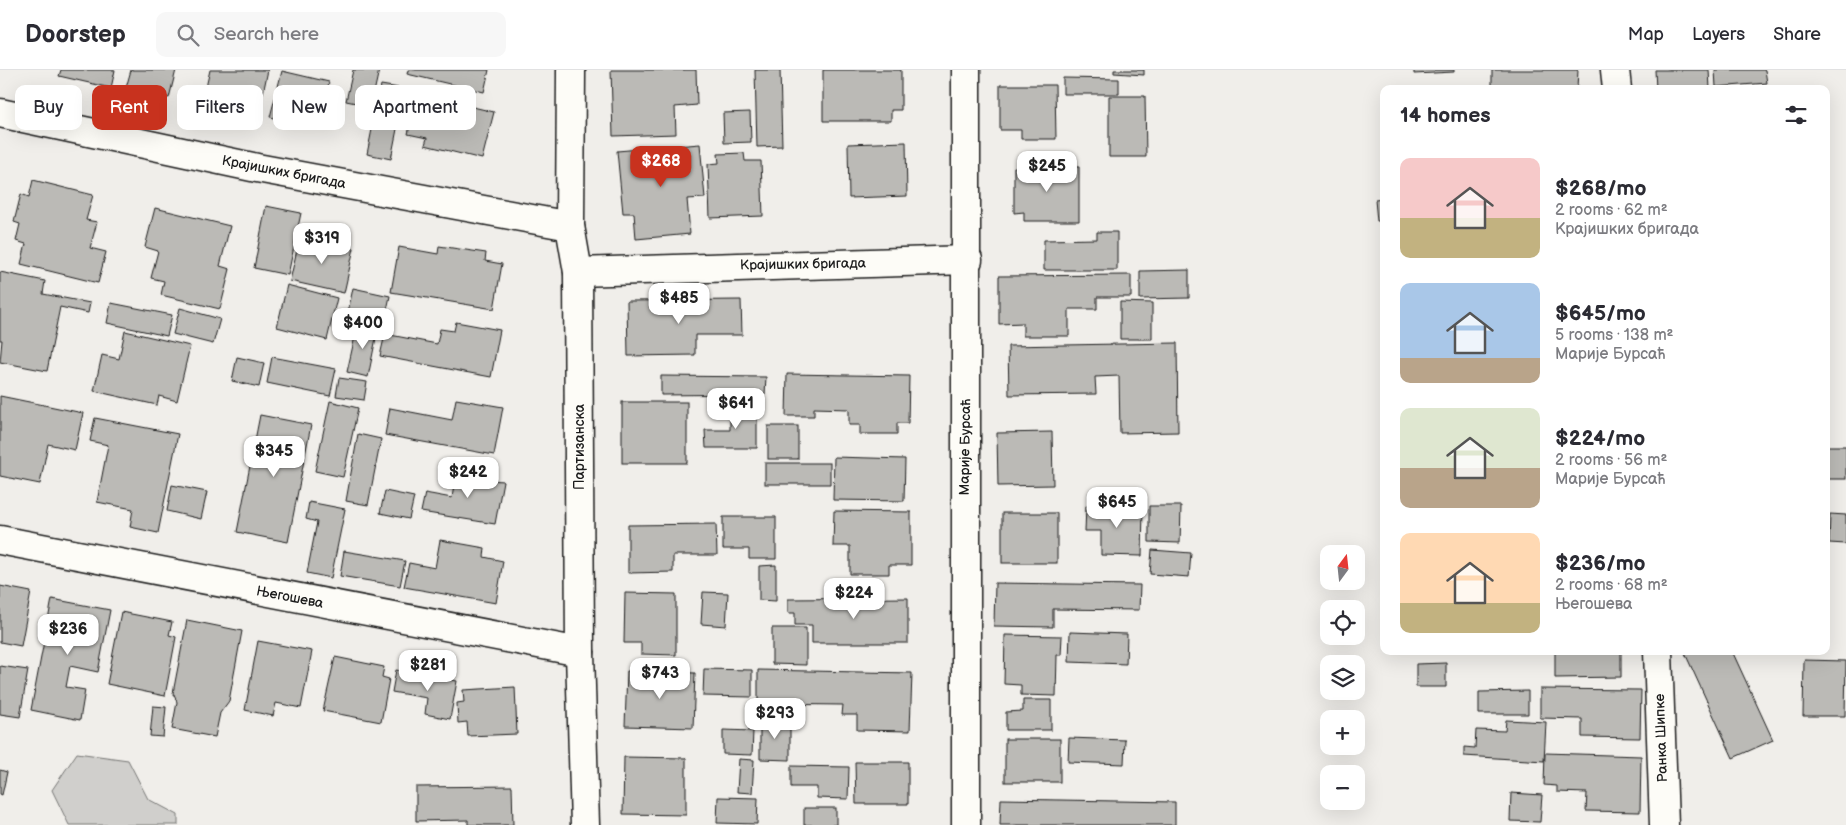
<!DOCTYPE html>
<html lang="en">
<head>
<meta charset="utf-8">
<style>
	:root { --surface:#fff; --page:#f7f7f7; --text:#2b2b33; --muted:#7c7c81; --line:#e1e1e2; --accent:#c8321e }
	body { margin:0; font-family:"Balsamiq Sans",sans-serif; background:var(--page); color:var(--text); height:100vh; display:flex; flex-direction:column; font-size:19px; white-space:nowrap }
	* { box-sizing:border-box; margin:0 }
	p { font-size:16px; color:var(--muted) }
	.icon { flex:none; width:28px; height:28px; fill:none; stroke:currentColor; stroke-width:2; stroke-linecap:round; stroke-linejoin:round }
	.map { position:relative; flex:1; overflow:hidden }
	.side { position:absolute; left:1380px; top:15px; width:450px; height:570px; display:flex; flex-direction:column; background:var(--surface); border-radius:10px; box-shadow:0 5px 20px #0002 }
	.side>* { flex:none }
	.banner { position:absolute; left:15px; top:15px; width:475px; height:45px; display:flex; gap:10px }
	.needle { width:32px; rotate:15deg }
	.fabs { position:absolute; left:1320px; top:475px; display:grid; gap:10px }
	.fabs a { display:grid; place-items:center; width:45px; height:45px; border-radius:10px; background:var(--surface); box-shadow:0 5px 20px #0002; font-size:25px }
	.price { position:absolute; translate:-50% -42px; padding:0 11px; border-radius:10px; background:#fff; color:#222; font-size:16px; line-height:32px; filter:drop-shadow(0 1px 2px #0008) }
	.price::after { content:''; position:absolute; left:50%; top:30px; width:15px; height:11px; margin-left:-8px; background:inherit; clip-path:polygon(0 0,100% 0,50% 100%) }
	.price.current { background:var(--accent); color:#fff }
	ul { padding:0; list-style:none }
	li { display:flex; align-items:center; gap:15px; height:125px; padding:0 20px }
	li span { display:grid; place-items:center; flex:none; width:140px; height:100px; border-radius:10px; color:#555 }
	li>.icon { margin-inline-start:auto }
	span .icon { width:60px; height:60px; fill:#fffc; stroke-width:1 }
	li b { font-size:21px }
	h2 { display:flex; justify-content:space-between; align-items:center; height:60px; padding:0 20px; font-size:21px }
	.tag { padding:0 18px; border-radius:10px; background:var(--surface); box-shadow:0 5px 20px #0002; font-size:18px; line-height:45px }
	.tag.current { background:var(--accent); color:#fff }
	header { display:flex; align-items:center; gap:30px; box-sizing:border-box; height:70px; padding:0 25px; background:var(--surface); border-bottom:1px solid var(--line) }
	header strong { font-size:24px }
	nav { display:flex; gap:28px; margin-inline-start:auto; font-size:18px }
	.search { width:350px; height:45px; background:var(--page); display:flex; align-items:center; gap:12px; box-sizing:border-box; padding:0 18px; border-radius:10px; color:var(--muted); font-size:19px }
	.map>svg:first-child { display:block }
	.green { fill:#d0cfcc; stroke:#767674 }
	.building { fill:#bbbab6; stroke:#1c1c1c }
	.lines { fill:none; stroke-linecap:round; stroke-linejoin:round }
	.minor-casing { stroke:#1c1c1c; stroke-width:31 }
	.minor { stroke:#fdfcf7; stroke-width:28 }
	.labels { text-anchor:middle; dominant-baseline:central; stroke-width:5; stroke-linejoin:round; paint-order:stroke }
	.street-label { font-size:14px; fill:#1c1c1c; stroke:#fdfcf7 }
</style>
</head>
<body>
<header>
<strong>Doorstep</strong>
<div class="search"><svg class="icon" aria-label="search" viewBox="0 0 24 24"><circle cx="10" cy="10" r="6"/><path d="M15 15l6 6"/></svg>Search here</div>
<nav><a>Map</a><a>Layers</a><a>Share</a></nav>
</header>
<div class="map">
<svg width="1846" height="755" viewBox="0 0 1846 755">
	<rect width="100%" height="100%" fill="#f0eeea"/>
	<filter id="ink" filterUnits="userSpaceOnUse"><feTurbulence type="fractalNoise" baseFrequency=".02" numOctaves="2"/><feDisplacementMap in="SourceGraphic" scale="10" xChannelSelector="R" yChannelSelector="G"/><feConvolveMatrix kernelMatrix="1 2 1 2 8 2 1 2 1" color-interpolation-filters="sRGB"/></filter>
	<g filter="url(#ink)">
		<polygon class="green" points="77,683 128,690 148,729 178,745 178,755 69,755 52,720"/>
		<g class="building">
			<polygon points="61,0 115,0 111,18 59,6"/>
			<polygon points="131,0 176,0 169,28 126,18"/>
			<polygon points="210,0 268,0 257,51 201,39"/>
			<polygon points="353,0 379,0 371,36 346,31"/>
			<polygon points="408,0 489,0 484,22 407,4"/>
			<polygon points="611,0 696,0 697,35 675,37 676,64 613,66"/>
			<polygon points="755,0 780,0 782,76 757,77"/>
			<polygon points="823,0 901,0 901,40 891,40 891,51 823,51"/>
			<polygon points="1114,0 1144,0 1144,5 1114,3"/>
			<polygon points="1414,0 1454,0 1454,2 1414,4"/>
			<polygon points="1492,0 1578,0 1577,19 1492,19"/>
			<polygon points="1655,0 1709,0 1710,19 1656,19"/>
			<polygon points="1715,0 1765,0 1767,13 1716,17"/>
			<polygon points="282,1 329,12 318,58 270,47"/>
			<polygon points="1063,8 1119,9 1119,24 1063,24"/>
			<polygon points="381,15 405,19 391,89 367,84"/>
			<polygon points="1000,15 1055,15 1056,69 1021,69 1021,60 1000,60"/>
			<polygon points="418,24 494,42 482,89 425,75 427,68 408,64"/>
			<polygon points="1109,26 1145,26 1146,87 1109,87"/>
			<polygon points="750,42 751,72 724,73 723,43"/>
			<polygon points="906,72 907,126 849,128 848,74"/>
			<polygon points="700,74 705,128 687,129 690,164 636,169 634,143 623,143 617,81"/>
			<polygon points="744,83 745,91 761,91 763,146 710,148 708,94 719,93 718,84"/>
			<polygon points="1014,97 1079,97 1079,151 1024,151 1024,142 1014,143"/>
			<polygon points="33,110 93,125 86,150 97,152 90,178 106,182 98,213 21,194 26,174 16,171 20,154 14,152 21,124 29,127"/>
			<polygon points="1384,129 1384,151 1377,151 1375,130"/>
			<polygon points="266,136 301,143 288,205 254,198"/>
			<polygon points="155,138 230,156 220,196 230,199 220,239 161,225 164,211 151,208 158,181 145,177"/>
			<polygon points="1097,162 1117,162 1117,200 1044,200 1044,170 1097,169"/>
			<polygon points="300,166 354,178 344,223 290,211"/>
			<polygon points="439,176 486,183 485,191 502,194 494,239 391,222 399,177 438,184"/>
			<polygon points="1189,200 1189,228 1140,229 1140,201"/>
			<polygon points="0,202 45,211 43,224 90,233 88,243 60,237 47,301 0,292 2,270 0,270"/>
			<polygon points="1131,205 1131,227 1097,227 1097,239 1069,239 1069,266 1023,266 1023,253 999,254 999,206"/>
			<polygon points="287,215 337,228 327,270 277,257"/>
			<polygon points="353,218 390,226 384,254 347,247"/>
			<polygon points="741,230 742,265 695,265 695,285 628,286 627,231"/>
			<polygon points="1120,232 1152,233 1152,269 1120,269"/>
			<polygon points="111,233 172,245 167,266 107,253"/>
			<polygon points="180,238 220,249 213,274 173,264"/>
			<polygon points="456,252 500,260 491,307 380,286 385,264 437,274 440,259 454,261"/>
			<polygon points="358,253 378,258 368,307 347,302"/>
			<polygon points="125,261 190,276 177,331 159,326 157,335 94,321 102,285 119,289"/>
			<polygon points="1177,273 1178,362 1120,363 1119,306 1095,307 1096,324 1009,325 1008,276"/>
			<polygon points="237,287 264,293 259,317 232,311"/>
			<polygon points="272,287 336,299 330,326 267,313"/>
			<polygon points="787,304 909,306 908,353 897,353 897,364 860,364 860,355 849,355 849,339 814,338 814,346 786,346"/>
			<polygon points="661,306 766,307 765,324 661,325"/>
			<polygon points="339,308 367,312 364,330 336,326"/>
			<polygon points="0,326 83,343 75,380 48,374 40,414 0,406"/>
			<polygon points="456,329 503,337 494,385 385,365 390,338 452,350"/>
			<polygon points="330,331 358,338 343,407 315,401"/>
			<rect x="622" y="332" width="65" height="61"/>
			<polygon points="730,335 757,335 757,378 706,378 705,360 730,360"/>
			<polygon points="260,345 311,355 288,472 237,462"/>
			<polygon points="95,348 178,364 158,463 130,457 133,439 97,432 108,375 90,371"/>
			<rect x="768" y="356" width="30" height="33"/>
			<polygon points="1052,362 1053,415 998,416 997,363"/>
			<polygon points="358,364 381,369 368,435 346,431"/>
			<rect x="1826" y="376" width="20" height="33"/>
			<polygon points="834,387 905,389 904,431 833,430"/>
			<rect x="765" y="393" width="65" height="21"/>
			<polygon points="461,399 488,403 489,410 503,411 495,454 421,442 425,423 452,428 454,415 458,416"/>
			<polygon points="172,415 207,422 201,449 167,441"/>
			<polygon points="385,421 414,427 409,449 380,443"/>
			<polygon points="309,432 345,439 331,508 307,503 317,452 306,449"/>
			<polygon points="1086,436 1143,438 1142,486 1101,485 1101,461 1085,461"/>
			<polygon points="1149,436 1181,436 1180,473 1149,472"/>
			<polygon points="834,441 911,442 911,495 889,495 889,504 850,504 850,476 833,476"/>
			<rect x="1002" y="443" width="55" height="50"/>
			<polygon points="1830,444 1846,445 1846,474 1829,473"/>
			<polygon points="723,447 776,447 776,489 749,489 749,479 723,479"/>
			<polygon points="716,454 717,485 673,485 673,502 628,503 628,455"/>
			<polygon points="440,470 485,478 484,487 503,491 496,533 404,517 409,493 435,498"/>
			<polygon points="1152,480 1191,483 1189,507 1150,504"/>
			<polygon points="344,481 405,491 400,516 340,506"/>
			<polygon points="776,495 776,531 759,530 759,496"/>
			<polygon points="995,513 1140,515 1139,540 1053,539 1053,557 994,556"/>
			<polygon points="0,516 31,522 21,576 0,572"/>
			<polygon points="703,522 728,523 726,556 701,554"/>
			<polygon points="625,523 676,524 676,585 641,584 641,573 624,573"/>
			<polygon points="908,528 908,573 812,573 812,555 795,555 795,543 788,543 788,529"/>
			<polygon points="52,529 110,540 98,602 70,596 66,617 85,620 80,650 31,640"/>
			<polygon points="121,542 172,552 169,565 176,567 165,626 107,614"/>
			<polygon points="187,550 242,561 229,631 220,643 215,667 172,659 177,632 173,623"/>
			<polygon points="772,558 806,558 806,595 772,594"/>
			<polygon points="1070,562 1127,564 1126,594 1069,592"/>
			<polygon points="1005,565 1062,566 1061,585 1057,585 1056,626 1021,625 1021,615 1004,614"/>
			<polygon points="258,571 312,581 301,638 276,633 273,646 245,640"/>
			<polygon points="1570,581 1621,581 1621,607 1555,608 1555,582"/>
			<polygon points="1684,581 1732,581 1773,670 1733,688"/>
			<polygon points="335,587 384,597 382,607 389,609 381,652 323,641"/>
			<polygon points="1804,590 1846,591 1845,646 1803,646"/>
			<polygon points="1446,593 1446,617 1416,617 1416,594"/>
			<polygon points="0,596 28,600 20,647 0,644"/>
			<polygon points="704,599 752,600 752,627 703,626"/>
			<polygon points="396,600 457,611 450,649 425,644 427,628 392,622"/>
			<polygon points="758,600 912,603 910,661 857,660 857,645 842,645 843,635 758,634"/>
			<polygon points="627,601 695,603 693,658 625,656"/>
			<polygon points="515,617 517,664 468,666 467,652 458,653 457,633 464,632 463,620"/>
			<polygon points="1540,619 1641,620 1640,668 1582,667 1582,649 1540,648"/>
			<polygon points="1528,621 1528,644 1479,644 1479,622"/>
			<polygon points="1023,630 1051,630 1051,660 1006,660 1006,642 1023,641"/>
			<polygon points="153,636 166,637 163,667 150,666"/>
			<polygon points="760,649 790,650 790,690 760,689"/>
			<polygon points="1506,650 1546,652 1544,691 1464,686 1464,677 1475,678 1476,660 1505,661"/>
			<polygon points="723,660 753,661 752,685 723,684"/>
			<polygon points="1069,668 1125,670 1124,694 1068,692"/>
			<rect x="1005" y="669" width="55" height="43"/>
			<polygon points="1545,683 1641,686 1640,742 1586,741 1587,723 1557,722 1557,716 1544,715"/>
			<polygon points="624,687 686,688 686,745 623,744"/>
			<polygon points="739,689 754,690 752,723 737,722"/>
			<polygon points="855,692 908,692 908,734 856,734"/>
			<polygon points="791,696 849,697 848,729 817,728 817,717 791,717"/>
			<polygon points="0,700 7,702 2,725 0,724"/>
			<polygon points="512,716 513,755 468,755 468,750 416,751 416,717"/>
			<polygon points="1511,723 1542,725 1540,752 1510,751"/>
			<polygon points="718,727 758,728 757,754 717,753"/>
			<polygon points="1001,729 1175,732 1175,755 1000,755"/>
			<rect x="804" y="738" width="32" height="17"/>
		</g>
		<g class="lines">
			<defs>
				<g id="minor">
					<polyline points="571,0 570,156 578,202 580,582 585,755"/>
					<polyline points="1615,0 1617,19"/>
					<polyline points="0,43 257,98 570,156"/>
					<polyline points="578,202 968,190"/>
					<polyline points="0,470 580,582"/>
					<polyline points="1658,581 1664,755"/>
					<polyline points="966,755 966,0"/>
				</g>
			</defs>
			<use href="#minor" class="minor-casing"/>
			<use href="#minor" class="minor"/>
		</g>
	</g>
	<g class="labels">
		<g class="street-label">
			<text transform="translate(284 102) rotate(11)">Крајишких бригада</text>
			<text transform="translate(803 194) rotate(-1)">Крајишких бригада</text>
			<text transform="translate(579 377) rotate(-90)">Партизанска</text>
			<text transform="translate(965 377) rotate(-89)">Марије Бурсаћ</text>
			<text transform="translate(290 527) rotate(11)">Његошева</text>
			<text transform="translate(1661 668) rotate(-92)">Ранка Шипке</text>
		</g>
	</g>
</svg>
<div class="fabs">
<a><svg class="needle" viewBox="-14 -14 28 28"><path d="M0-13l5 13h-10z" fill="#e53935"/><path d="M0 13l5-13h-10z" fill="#7c7c81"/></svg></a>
<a><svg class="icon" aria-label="locate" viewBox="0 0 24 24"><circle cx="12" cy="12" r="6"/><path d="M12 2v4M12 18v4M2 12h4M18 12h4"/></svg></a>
<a><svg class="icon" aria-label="layers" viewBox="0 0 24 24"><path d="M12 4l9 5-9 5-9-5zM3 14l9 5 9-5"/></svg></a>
<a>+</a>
<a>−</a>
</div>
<b class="price current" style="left:661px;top:118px">$268</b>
<b class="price" style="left:1047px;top:123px">$245</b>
<b class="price" style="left:322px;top:195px">$319</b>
<b class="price" style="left:679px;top:255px">$485</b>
<b class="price" style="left:363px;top:280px">$400</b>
<b class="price" style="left:736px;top:360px">$641</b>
<b class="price" style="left:274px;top:408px">$345</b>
<b class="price" style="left:468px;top:429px">$242</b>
<b class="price" style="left:1117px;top:459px">$645</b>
<b class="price" style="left:854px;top:550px">$224</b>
<b class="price" style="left:68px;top:586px">$236</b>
<b class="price" style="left:428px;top:622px">$281</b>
<b class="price" style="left:660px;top:630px">$743</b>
<b class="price" style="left:775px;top:670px">$293</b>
<div class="banner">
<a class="tag">Buy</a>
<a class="tag current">Rent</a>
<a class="tag">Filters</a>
<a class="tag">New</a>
<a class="tag">Apartment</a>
</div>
<section class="side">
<h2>14 homes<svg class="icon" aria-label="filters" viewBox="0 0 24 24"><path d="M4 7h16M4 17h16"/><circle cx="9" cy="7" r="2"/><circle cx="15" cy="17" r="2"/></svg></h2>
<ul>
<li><span style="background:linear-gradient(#f6c9c9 60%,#c2b280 0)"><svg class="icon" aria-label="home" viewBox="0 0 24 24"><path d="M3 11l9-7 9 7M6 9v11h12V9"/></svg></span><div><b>$268/mo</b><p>2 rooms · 62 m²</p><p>Крајишких бригада</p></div></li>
<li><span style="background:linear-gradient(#a9c7e8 75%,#b9a48a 0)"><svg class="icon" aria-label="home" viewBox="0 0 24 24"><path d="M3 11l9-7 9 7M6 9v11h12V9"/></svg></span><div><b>$645/mo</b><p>5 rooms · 138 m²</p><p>Марије Бурсаћ</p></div></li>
<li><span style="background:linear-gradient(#dfe7d0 60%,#b9a48a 0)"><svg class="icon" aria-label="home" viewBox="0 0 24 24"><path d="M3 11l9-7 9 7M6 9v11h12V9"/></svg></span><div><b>$224/mo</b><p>2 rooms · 56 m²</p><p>Марије Бурсаћ</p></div></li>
<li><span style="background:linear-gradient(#ffd9b3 70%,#c2b280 0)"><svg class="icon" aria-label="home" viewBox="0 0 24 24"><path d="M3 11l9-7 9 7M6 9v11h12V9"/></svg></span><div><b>$236/mo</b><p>2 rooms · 68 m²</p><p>Његошева</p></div></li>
</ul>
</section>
</div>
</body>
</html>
